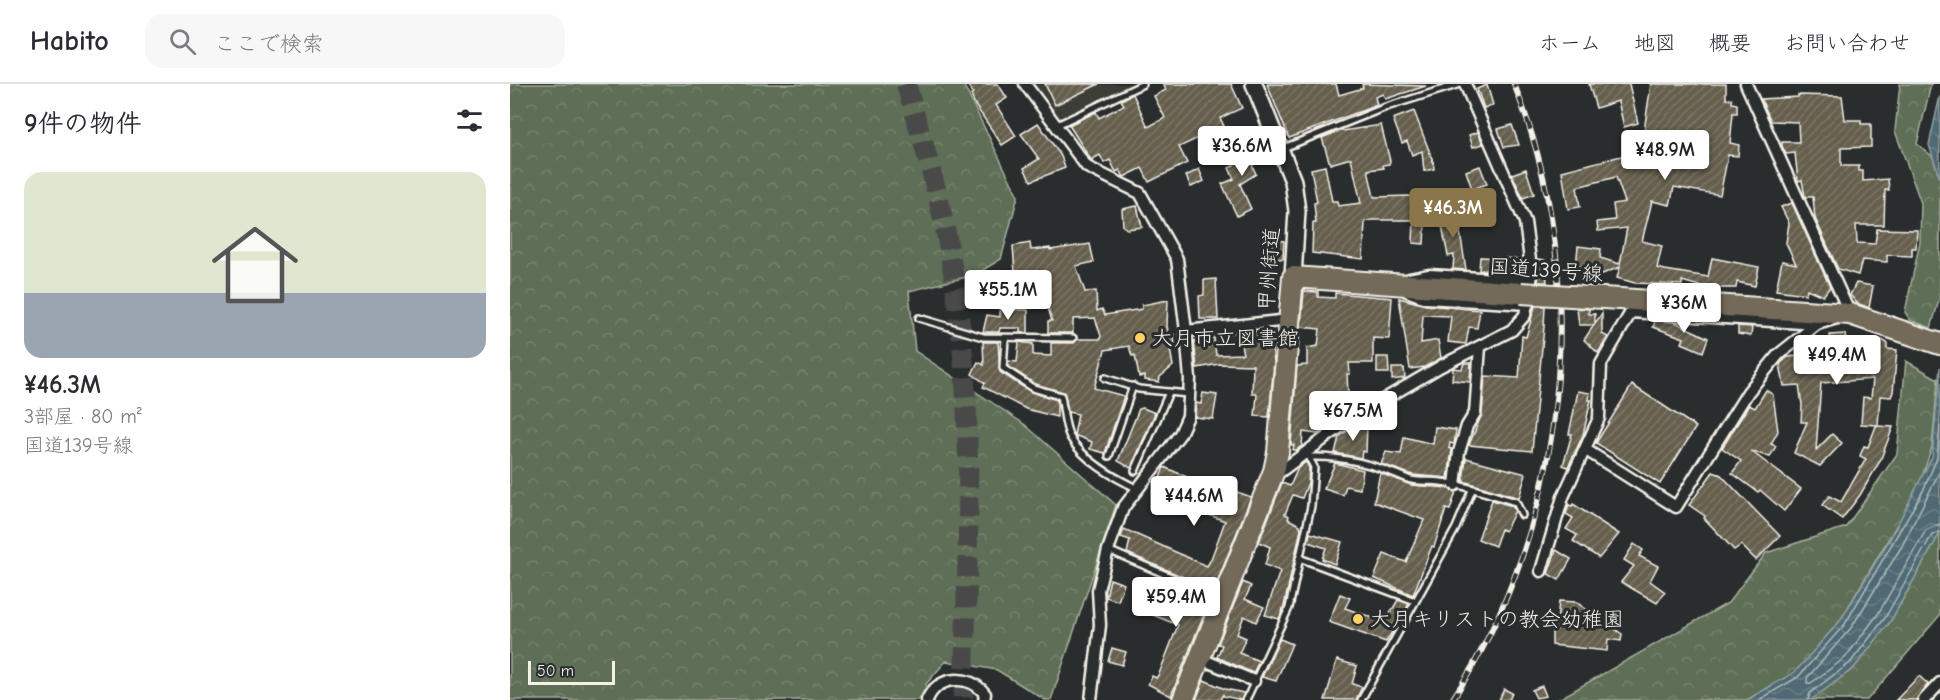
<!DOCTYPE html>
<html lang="ja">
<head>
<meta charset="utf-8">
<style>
	:root { --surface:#fff; --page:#f7f7f7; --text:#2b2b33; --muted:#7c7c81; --line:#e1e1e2; --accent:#8a764a }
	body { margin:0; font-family:"Comic Neue","Klee One",sans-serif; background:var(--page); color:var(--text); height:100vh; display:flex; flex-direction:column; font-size:22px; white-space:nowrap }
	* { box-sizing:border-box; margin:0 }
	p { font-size:20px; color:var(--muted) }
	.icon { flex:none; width:33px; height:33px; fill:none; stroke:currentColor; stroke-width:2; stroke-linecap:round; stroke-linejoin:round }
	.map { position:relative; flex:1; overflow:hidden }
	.side { display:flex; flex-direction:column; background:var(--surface); width:510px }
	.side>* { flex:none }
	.scale { position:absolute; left:18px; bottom:15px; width:87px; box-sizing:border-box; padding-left:6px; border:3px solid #f4f1e8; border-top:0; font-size:16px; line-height:21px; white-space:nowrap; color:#f4f1e8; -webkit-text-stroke:4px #2a2d2e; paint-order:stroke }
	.price { position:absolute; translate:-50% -51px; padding:0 14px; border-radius:6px; background:#fff; color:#222; font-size:20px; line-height:39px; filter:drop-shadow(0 2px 3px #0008) }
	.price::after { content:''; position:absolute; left:50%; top:36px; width:18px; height:14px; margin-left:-9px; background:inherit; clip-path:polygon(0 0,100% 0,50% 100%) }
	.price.selected { background:var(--accent); color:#fff }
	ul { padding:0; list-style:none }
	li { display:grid; align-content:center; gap:12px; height:318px; padding:0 24px }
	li+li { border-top:2px solid var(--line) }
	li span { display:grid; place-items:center; height:186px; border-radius:18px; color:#555 }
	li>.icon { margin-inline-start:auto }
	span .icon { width:108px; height:108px; fill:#fffc; stroke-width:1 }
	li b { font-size:26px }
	h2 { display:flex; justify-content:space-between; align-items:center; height:72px; padding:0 24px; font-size:26px }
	header { display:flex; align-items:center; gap:36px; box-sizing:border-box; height:84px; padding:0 30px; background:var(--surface); border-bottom:2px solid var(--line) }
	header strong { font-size:28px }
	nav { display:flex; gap:33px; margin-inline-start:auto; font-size:21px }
	.search { width:420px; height:54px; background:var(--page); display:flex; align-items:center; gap:15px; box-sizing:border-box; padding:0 21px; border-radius:18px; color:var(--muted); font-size:22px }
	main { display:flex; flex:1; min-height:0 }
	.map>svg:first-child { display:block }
	.built { fill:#3c3c38 }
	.forest { fill:url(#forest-crowns); stroke:#a9b09f; stroke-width:1.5 }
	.water { fill:url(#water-waves); stroke:#91a1a2; stroke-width:1.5 }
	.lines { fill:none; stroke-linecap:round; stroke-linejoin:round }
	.shore { stroke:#b2bbba; stroke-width:1.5 }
	.building { fill:url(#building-hatch); stroke:#f4f1e8; stroke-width:1.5 }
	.highway-tunnel { stroke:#484a4a; stroke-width:20; stroke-dasharray:20 10; stroke-linecap:butt }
	.lane-casing { stroke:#f4f1e8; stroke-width:10 }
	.street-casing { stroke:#f4f1e8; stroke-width:15 }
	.secondary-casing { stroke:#f4f1e8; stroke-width:20 }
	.highway-casing { stroke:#f4f1e8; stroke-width:24 }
	.lane { stroke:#2a2d2e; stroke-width:5 }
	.street { stroke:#2a2d2e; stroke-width:10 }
	.secondary { stroke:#2a2d2e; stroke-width:15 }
	.highway { stroke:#736b5a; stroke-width:20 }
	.rail-casing { stroke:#f4f1e8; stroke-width:6 }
	.rail { stroke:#2a2d2e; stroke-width:4; stroke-dasharray:11; stroke-linecap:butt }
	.highway-bridge-casing { stroke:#f4f1e8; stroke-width:24; stroke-linecap:butt }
	.highway-bridge { stroke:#736b5a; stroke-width:20 }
	.poi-dot { fill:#ffd166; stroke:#2a2d2e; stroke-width:2 }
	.labels { text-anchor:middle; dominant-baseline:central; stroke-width:6; stroke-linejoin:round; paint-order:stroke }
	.street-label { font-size:21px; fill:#f4f1e8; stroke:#2a2d2e }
	.poi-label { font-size:21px; fill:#f4f1e8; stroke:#2a2d2e; text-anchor:start }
</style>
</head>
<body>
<header>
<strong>Habito</strong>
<div class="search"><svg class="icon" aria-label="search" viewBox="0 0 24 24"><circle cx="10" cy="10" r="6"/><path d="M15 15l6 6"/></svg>ここで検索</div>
<nav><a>ホーム</a><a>地図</a><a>概要</a><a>お問い合わせ</a></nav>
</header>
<main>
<section class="side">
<h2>9件の物件<svg class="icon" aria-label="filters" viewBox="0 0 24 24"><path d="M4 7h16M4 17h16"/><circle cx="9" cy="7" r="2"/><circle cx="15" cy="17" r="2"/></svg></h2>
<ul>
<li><span style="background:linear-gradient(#dfe7d0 65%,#9aa5b1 0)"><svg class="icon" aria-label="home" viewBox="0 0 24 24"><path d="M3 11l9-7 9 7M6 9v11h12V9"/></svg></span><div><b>¥46.3M</b><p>3部屋 · 80 m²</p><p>国道139号線</p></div></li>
</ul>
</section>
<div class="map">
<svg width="1430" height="616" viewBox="0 0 1430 616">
	<defs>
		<pattern id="forest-crowns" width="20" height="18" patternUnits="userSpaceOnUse" patternTransform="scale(1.5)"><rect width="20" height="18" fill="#5e6e56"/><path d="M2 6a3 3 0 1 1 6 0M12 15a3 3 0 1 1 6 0" fill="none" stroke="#76836e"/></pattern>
		<pattern id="water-waves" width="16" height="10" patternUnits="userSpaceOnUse" patternTransform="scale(1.5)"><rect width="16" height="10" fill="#4f6b74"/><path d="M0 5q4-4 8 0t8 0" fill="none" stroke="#698188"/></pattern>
		<pattern id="building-hatch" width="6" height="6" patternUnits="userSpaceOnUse" patternTransform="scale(1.5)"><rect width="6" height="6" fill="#655e4e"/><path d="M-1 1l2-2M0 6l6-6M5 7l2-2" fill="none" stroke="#7c7668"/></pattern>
	</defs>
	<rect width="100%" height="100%" fill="#2a2d2e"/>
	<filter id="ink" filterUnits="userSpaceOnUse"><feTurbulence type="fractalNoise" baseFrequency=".0167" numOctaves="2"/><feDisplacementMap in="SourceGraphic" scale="12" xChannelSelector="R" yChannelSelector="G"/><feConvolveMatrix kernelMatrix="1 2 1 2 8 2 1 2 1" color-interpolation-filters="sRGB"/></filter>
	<g filter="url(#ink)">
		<polygon class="built" points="522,0 628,0 549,38"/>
		<g class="forest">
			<polygon points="0,0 453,0 508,112 491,175 465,191 399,207 405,267 514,340 606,421 541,616 535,616 487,586 436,577 416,600 414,616 0,616"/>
			<polygon points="1390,0 1421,0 1407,60 1423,73 1430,95 1430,213 1421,244 1400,236 1395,228 1410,158 1411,119 1385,47"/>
			<polygon points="1396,277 1428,295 1422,363 1408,405 1330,537 1285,588 1237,616 1047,616 1218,519 1256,469 1336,443 1387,370"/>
			<polygon points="1430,449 1430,531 1357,616 1301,616 1344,584 1380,538"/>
		</g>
		<g class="water">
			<polygon points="1430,12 1430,95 1419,61"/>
			<polygon points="1430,283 1430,449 1380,538 1344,584 1301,616 1237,616 1285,588 1330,537 1380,455 1422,373"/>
		</g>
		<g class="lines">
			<g class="shore">
				<polyline points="1430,387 1392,462 1341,544 1297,594 1297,599 1301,599 1335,574 1368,530 1416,446 1430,440"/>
				<polyline points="1249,616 1288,593 1335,540 1413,407 1427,374 1430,342"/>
				<polyline points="1298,616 1300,609 1340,579 1375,534 1422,451 1430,448"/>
			</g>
		</g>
		<g class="building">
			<polygon points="457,0 488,0 497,14 486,21 506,52 492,61 465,21 461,11 463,9"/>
			<polygon points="535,0 589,0 545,21"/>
			<polygon points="653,0 721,0 732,24 710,34 714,42 669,63 677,79 639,98 632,84 614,93 610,86 606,88 600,76 594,79 590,71 581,76 559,41 586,28 589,34 614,21 611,16 623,10 638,43 655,34 644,12 656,6"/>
			<polygon points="757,0 826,0 829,11 853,4 852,0 916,2 875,15 873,10 865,13 867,21 779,54"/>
			<polygon points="1079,0 1119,0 1128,39 1114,43 1108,17 1086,24"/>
			<polygon points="1141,0 1216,0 1216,15 1222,15 1222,19 1227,20 1227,29 1223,29 1220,59 1229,61 1228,72 1218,71 1210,111 1164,103 1160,121 1142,117 1132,157 1152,162 1147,184 1155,186 1198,193 1202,174 1249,183 1245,202 1227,198 1226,204 1196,204 1172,197 1172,201 1125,199 1107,194 1110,183 1082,194 1075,183 1066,183 1068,162 1091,165 1090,174 1110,180 1117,144 1088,147 1087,138 1105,136 1103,120 1115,118 1106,93 1067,103 1070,123 1058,125 1052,87 1131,67"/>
			<polygon points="977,1 983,21 974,24 967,5"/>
			<polygon points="1288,11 1332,12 1335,36 1351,36 1351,40 1361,40 1361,63 1331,64 1331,82 1349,82 1349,87 1353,87 1353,97 1378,95 1379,106 1375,106 1374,141 1346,141 1347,159 1365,160 1367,145 1407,146 1406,164 1402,164 1402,172 1377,171 1377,178 1352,176 1348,191 1328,185 1305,134 1303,113 1295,113 1292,96 1288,97 1285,69 1276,70 1272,62 1272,58 1289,58 1288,38 1261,37 1251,15 1288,13"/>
			<polygon points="904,27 923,77 924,85 914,87 912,67 902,71 897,57 892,59 883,35"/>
			<polygon points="528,39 551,72 555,84 521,97 514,84 529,75 511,50"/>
			<polygon points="871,41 880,77 879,80 873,81 874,84 858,86 864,113 900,112 915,140 914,160 903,159 904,136 862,136 855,138 853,175 802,169 803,139 806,139 804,119 807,118 801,85 815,82 822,117 827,117 828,122 851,119 841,74 820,80 812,54 826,48"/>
			<polygon points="1002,41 1009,61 994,63 988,45"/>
			<polygon points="968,48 973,60 963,63 959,51"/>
			<polygon points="752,63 758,75 742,81 746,90 730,100 741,125 727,132 712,100 724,95 719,84 724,81 719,69 727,65 729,70"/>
			<polygon points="970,82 977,100 962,105 956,87"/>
			<polygon points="689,85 694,97 681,103 676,92"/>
			<polygon points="1016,85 1024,110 1013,114 1002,90"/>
			<polygon points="1282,119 1320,203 1313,212 1297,205 1296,210 1266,206 1272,177 1286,180 1276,159 1279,139 1271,123"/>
			<polygon points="627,122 632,143 617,145 613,142 612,125"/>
			<polygon points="948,128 949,141 956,186 943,185 944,171 938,172 932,142 931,129"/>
			<polygon points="763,156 774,157 773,175 762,174"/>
			<polygon points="520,159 521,166 540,164 540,166 580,160 584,178 566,182 575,208 586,207 587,227 592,225 595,231 632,225 632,221 658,216 657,242 659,252 664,251 665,265 660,265 663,282 650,293 649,298 635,296 635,292 629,293 625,271 622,272 619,262 595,266 584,304 614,312 595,369 580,365 582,358 564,351 568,330 558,328 554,308 525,300 498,282 498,277 507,278 509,258 523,260 523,271 541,272 541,259 564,259 568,255 590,255 591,252 585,234 563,235 563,249 538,249 538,237 542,237 536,217 523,219 519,193 510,193 505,188 503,162"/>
			<polygon points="970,173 1012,175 1014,189 969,186"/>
			<polygon points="1028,175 1035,176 1037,198 1028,198"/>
			<polygon points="706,195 708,235 690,235 689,212 694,211 694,196"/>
			<polygon points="1346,199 1363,202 1359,224 1347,219 1340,211"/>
			<polygon points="794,207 808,208 808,213 825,214 825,209 882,214 879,255 863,254 863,279 839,279 840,290 837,290 839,327 807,350 793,348 792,362 786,366 783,366 784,361 781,361 787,282 797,281 797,264 808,262 810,245 791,243"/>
			<polygon points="889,214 916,221 970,226 967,244 959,243 956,260 938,258 941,232 913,231 911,259 928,256 931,274 915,283 900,285"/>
			<polygon points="1025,222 1035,222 1034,243 1022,367 959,361 972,330 975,292 1009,294 1012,252 1016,253"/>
			<polygon points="1067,224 1079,225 1079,230 1085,230 1085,240 1092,229 1092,250 1098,253 1088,269 1074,256 1084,241 1069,241"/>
			<polygon points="490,225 518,226 518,249 510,249 510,244 490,244 489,248 473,248 477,231 490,233"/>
			<polygon points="1145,237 1165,238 1198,254 1193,268 1172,259 1174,254 1143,243"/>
			<polygon points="1228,242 1242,243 1241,252 1228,250"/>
			<polygon points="755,246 758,262 762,265 764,278 759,333 745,332 747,310 742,310 743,281 709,280 687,284 684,257 704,254 706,271 733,270 729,251"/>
			<polygon points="1335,250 1337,266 1361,268 1362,255 1372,256 1377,259 1377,265 1387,266 1383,308 1381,313 1370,312 1368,341 1351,340 1353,313 1361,314 1363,295 1311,299 1306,366 1322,350 1332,359 1310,382 1284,369 1297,338 1291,338 1292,321 1289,301 1274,302 1270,280 1278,273 1295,271 1294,265 1321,260 1320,251"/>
			<polygon points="473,258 488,258 490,288 521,308 547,316 547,333 516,325 473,303 475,299 462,290 468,278 474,281"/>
			<polygon points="867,273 878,273 879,289 867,289"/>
			<polygon points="954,279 961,279 960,298 942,296 943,284 952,285"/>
			<polygon points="882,284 894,284 895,294 882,296"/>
			<polygon points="1122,301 1186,343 1150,400 1086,359"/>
			<polygon points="1256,306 1263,311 1268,347 1261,360 1266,362 1260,373 1241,367 1291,405 1274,427 1250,406 1248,408 1222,389 1231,377 1212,364 1239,321 1245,324"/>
			<polygon points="1068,307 1080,309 1079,316 1081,316 1073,351 1058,383 1053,381 1062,350 1059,350"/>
			<polygon points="693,309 707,311 703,335 685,333 686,319 691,320"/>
			<polygon points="633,324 645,329 621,384 608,377 629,325"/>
			<polygon points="849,339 857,340 856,368 852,367 851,374 825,369 829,353"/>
			<polygon points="1366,342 1383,343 1370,377 1350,411 1332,435 1312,421 1319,412 1331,418 1356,375 1350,372 1354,362 1358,363"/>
			<polygon points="925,343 946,346 944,360 940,359 939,364 942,365 938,394 903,391 871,380 876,368 891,370 894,353 923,360"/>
			<polygon points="956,374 1016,390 1009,414 953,397"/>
			<polygon points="796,378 799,384 798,399 792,414 783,411 775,430 779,432 778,435 790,441 791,445 774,522 769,535 755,531 770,487 755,481 760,463 749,458 772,399 780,402 788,384"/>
			<polygon points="825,379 853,386 850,405 836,402 833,411 814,405"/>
			<polygon points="654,383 686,397 705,400 741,413 704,506 617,469 620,456 611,453 614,445 697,482 701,475 715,437 644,410"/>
			<polygon points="1203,388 1211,391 1270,452 1246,476 1231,461 1224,466 1194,434 1195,432 1179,421"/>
			<polygon points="870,389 901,401 938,404 946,408 940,426 936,425 924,463 922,462 903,511 864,494 874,470 896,478 914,436 864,418"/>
			<polygon points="982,416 1002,422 1005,427 995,447 991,445 985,462 968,455"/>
			<polygon points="1063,420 1109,450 1089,474 1063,457 1067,451 1056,445 1063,434 1056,430 1059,421 1062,422"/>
			<polygon points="800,449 832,458 825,480 812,475 816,464 798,458"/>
			<polygon points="1124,460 1133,466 1129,472 1148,482 1140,497 1155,508 1147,519 1111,498 1124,482 1114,476"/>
			<polygon points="1046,466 1061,475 1049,496 1038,490"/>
			<polygon points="651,494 700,515 661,612 638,600 642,592 646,594 649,590 668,541 633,527 638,514 643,516"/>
			<polygon points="600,495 614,500 608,517 596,513"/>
			<polygon points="733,498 741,502 735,515 754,523 746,538 734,532 727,550 736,554 729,569 749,577 743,589 707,573 712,561 708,560"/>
			<polygon points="830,510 840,514 835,524 875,538 888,516 899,520 876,558 819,538"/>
			<polygon points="1049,517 1066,518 1077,526 1077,533 1089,534 1112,550 1111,557 1098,555 1097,567 1042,561 1042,541 1047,538"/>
			<polygon points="770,555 782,560 766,597 752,593"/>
			<polygon points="602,564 616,568 612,581 598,577"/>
			<polygon points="827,576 847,582 842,600 852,603 846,616 815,616"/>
			<polygon points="1409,592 1418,600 1407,616 1386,616"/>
			<polygon points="694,596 715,605 734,609 731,616 713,612 713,610 710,616 686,616"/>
			<polygon points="1032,602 1036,612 1026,614 1022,606"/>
			<polygon points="994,605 1002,609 999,616 989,616"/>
		</g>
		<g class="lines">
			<path class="highway-tunnel" d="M 396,0 C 413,58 431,116 441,176 C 466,321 458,470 453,616"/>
			<defs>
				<g id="lane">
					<polyline points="545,42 633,0"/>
					<polyline points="771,65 876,23 950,0"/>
					<polyline points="409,234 473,253 563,254"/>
					<path d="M 495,255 L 493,284 L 523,304 L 551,312 C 554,325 554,342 560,353 C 573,377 605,394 628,405"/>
					<polyline points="595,294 629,305 678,310"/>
					<polyline points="599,372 623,302"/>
					<path d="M 800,373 C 834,372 869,382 898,395 C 908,399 921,396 931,398 C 956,401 982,411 1006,418 L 1012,431"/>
					<polyline points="625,387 659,308"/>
					<polyline points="598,466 710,514"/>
					<polyline points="789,474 905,517"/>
					<polyline points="736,616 779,524 801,422 804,383 796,368"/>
					<polyline points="851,616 946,444 962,406"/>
				</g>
				<g id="street">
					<polyline points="515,0 577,83 630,109 667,175 676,247 680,295 678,332 670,350 613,424 598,466 588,506 590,541 581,616"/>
					<polyline points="899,195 919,191 1021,197"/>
					<polyline points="897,207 916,214 1018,220"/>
					<polyline points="676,247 779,236"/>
					<polyline points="1076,366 1166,423 1238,308 1268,271 1307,240"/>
					<polyline points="763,393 842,334 931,282 1002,246 1015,231 1022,191 1015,138 955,0"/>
					<polyline points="945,401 949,368 957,342 965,329 970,263"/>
					<polyline points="1031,487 1053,413 1089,334 1091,280 1121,228 1307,240 1340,230 1236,0"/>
					<polyline points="689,574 744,597"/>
					<path d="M 417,616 C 427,592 459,589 475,610 L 474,616"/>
					<polyline points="1414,616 1430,599"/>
				</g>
				<polyline id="secondary" points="744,0 783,97 787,127 783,193"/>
				<g id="highway">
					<polyline points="1110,215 1340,230 1430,260"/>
					<polyline points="673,616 764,387 768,368 783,193 1011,209"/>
				</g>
			</defs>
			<use href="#lane" class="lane-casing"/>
			<use href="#street" class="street-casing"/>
			<use href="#secondary" class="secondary-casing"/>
			<use href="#highway" class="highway-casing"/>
			<use href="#lane" class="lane"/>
			<use href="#street" class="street"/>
			<use href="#secondary" class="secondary"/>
			<use href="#highway" class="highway"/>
			<defs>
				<path id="rail" d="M 942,616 C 1058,440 1083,195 1004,0"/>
			</defs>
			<use href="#rail" class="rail-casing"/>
			<use href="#rail" class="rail"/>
			<defs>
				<polyline id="highway-bridge" points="1011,209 1110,215"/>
			</defs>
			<use href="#highway-bridge" class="highway-bridge-casing"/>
			<use href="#highway-bridge" class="highway-bridge"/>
		</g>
	</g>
	<g class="poi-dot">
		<circle cx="630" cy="254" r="6"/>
		<circle cx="848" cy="535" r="6"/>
	</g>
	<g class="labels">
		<g class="street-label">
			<text transform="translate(759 185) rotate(-86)">甲州街道</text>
			<text transform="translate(1036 186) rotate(4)">国道139号線</text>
		</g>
		<g class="poi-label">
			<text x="642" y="254">大月市立図書館</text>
			<text x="860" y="535">大月キリストの教会幼稚園</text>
		</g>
	</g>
</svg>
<div class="scale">50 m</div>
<b class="price" style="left:732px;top:93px">¥36.6M</b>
<b class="price" style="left:1155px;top:97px">¥48.9M</b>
<b class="price selected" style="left:943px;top:155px">¥46.3M</b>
<b class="price" style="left:498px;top:237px">¥55.1M</b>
<b class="price" style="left:1174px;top:250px">¥36M</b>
<b class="price" style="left:1327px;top:302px">¥49.4M</b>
<b class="price" style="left:843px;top:358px">¥67.5M</b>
<b class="price" style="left:684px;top:443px">¥44.6M</b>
<b class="price" style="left:666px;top:544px">¥59.4M</b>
</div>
</main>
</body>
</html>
